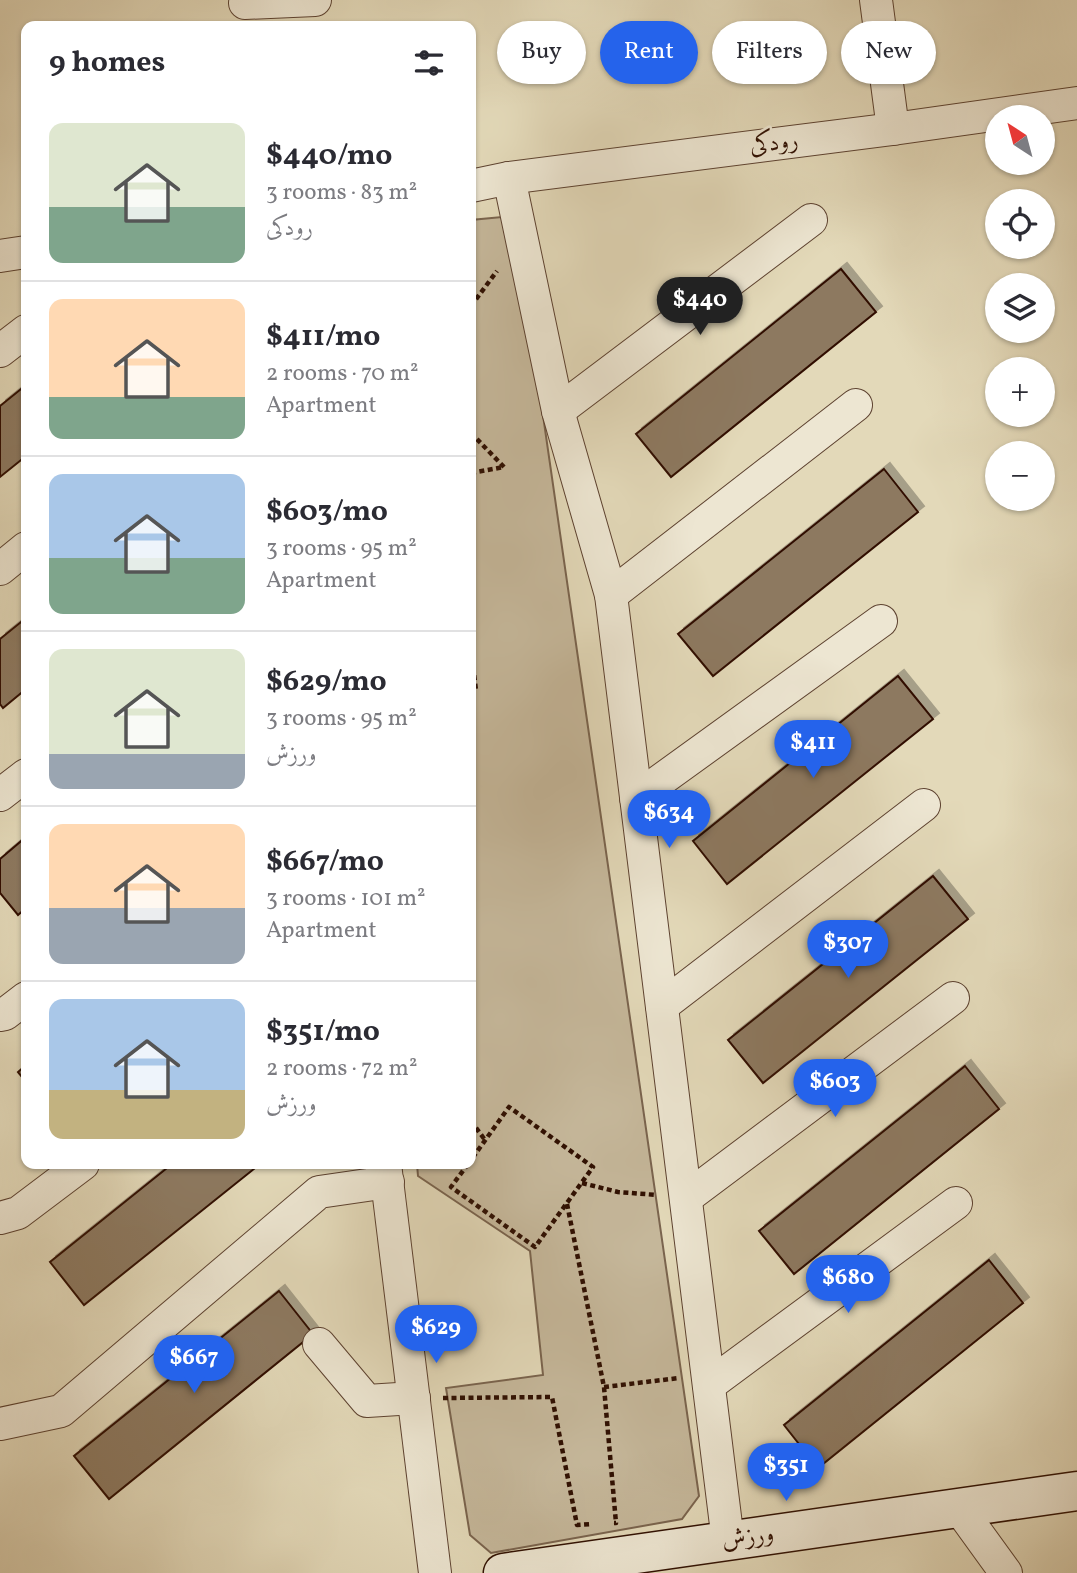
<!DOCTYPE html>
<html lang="en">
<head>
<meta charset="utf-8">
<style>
	:root { --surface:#fff; --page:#f7f7f7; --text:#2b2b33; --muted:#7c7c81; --line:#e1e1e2; --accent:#2563eb }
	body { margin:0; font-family:Vollkorn,Amiri,serif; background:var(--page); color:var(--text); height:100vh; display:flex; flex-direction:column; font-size:26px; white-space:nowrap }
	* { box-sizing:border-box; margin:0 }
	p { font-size:23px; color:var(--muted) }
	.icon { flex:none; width:38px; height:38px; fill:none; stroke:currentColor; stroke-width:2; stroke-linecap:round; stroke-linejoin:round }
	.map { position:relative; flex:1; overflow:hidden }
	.drawer { position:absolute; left:21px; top:21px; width:455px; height:1148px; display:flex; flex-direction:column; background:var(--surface); border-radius:14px; box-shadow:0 2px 5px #0004 }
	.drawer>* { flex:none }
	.banner { position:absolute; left:497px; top:21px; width:474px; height:63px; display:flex; gap:14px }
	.needle { width:46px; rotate:324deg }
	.fabs { position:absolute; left:985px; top:105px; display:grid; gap:14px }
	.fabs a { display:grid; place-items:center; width:70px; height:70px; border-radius:50%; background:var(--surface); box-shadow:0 2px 5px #0004; font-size:35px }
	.price { position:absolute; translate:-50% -60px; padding:0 16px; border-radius:24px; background:var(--accent); color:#fff; font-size:23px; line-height:46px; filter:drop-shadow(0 2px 4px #0008) }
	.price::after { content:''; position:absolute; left:50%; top:42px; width:21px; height:16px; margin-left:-10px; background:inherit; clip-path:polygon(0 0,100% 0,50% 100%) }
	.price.on { background:#222; color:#fff }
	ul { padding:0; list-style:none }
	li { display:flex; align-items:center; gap:21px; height:175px; padding:0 28px }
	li+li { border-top:2px solid var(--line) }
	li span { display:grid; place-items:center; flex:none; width:196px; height:140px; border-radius:14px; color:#555 }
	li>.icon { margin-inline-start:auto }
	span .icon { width:84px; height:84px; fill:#fffc; stroke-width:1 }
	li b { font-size:30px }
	h2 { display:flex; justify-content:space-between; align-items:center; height:84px; padding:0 28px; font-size:30px }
	.chip { padding:0 24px; border-radius:32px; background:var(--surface); box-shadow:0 2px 5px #0004; font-size:24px; line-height:63px }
	.chip.on { background:var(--accent); color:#fff }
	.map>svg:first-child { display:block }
	.green { fill:#c5b79a; stroke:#7a644e; stroke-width:2 }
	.building { fill:#8d7961; stroke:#301002; stroke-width:2; filter:url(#shadow) }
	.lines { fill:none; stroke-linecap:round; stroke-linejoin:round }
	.street-casing { stroke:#5d4230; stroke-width:34 }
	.secondary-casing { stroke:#301002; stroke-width:41 }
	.path { stroke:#301002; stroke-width:4.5; stroke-dasharray:5 3.5; stroke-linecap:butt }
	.street { stroke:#ede6d2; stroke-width:32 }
	.secondary { stroke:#ede6d2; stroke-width:38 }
	.labels { text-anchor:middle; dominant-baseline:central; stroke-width:5; stroke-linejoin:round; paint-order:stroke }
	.street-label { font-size:24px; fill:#301002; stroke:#ede6d2 }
</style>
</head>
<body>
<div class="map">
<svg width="1077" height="1573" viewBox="0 0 1077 1573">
	<defs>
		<filter id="shadow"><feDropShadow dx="6" dy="-6" stdDeviation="0" flood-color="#0004"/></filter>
	</defs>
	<rect width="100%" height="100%" fill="#e3d9b9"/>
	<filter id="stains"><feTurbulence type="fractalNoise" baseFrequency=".00286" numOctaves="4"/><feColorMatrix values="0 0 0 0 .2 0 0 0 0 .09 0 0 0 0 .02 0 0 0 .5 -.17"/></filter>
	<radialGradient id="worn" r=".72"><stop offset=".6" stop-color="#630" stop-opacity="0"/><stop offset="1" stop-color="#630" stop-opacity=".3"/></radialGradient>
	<polygon class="green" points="502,217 520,256 699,1496 682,1519 491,1553 470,1535 446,1388 543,1375 530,1251 418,1176 417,1164 471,1164 471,220"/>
	<g class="building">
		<polygon points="841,269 876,312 671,477 636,434"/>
		<polygon points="26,385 26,456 0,477 0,406"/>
		<polygon points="884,469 918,512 713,676 678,634"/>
		<polygon points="26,618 26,689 3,708 0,704 0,639"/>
		<polygon points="898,676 933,719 727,884 693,841"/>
		<polygon points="26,837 26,908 18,915 0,893 0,859"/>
		<polygon points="933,876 968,919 763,1083 728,1040"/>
		<polygon points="26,1065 26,1082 18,1072"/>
		<polygon points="965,1066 999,1109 794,1274 759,1231"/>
		<polygon points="172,1164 260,1164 84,1305 50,1262"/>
		<polygon points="989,1260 1023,1303 818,1468 784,1425"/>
		<polygon points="279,1291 313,1334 109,1499 74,1456"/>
	</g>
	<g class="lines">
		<defs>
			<g id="street">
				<polyline points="876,0 893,129"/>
				<polyline points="245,3 315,0"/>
				<polyline points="509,178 558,411 611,595 728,1541"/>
				<polyline points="471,186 509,178 893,129 1077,103"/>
				<polyline points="0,256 26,252"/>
				<polyline points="0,351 26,331"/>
				<polyline points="558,411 811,220"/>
				<polyline points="0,569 26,548"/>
				<polyline points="611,595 856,405"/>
				<polyline points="0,795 26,775"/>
				<polyline points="636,798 881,621"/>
				<polyline points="662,1006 924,805"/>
				<polyline points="0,1015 5,1014 26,998"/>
				<polyline points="385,1164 435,1573"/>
				<polyline points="686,1198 953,998"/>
				<polyline points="0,1218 18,1213 83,1164"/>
				<polyline points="319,1344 367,1401 414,1398"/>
				<polyline points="709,1385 956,1203"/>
				<polyline points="0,1424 61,1411 319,1192 388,1182"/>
				<polyline points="959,1508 1006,1573"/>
			</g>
			<polyline id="secondary" points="503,1573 1077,1491"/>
		</defs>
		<use href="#street" class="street-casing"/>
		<use href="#secondary" class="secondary-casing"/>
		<g class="path">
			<polyline points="471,306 497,271"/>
			<polyline points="471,433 504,467"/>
			<polyline points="471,473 504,467"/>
			<polyline points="471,650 476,690 471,691"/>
			<polyline points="471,1121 485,1140"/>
			<polyline points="468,1164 451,1187 535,1247 593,1167 509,1107 471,1160"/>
			<polyline points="582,1183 618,1192 657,1195"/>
			<polyline points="567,1204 604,1387 616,1523 614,1523"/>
			<polyline points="604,1387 679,1378"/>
			<polyline points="443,1398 552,1397 577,1525 591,1524"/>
		</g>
		<use href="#street" class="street"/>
		<use href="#secondary" class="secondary"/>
	</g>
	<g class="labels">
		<g class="street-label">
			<text transform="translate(774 144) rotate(-7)">رودکی</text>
			<text transform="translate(748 1538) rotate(-8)">ورزش</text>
		</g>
	</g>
	<rect width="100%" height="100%" filter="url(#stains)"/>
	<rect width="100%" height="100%" fill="url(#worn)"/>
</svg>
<div class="fabs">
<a><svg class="needle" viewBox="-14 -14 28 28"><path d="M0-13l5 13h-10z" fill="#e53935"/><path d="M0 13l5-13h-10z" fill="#7c7c81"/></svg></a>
<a><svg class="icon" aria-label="locate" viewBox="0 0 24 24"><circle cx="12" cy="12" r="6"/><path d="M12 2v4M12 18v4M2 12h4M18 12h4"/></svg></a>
<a><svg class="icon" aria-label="layers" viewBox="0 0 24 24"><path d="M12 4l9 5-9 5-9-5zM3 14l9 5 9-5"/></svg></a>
<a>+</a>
<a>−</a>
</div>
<b class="price on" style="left:700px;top:337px">$440</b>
<b class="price" style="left:813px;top:780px">$411</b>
<b class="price" style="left:669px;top:850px">$634</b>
<b class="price" style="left:848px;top:980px">$307</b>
<b class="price" style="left:835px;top:1119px">$603</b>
<b class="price" style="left:848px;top:1315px">$680</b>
<b class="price" style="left:436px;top:1365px">$629</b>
<b class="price" style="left:194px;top:1395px">$667</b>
<b class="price" style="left:786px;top:1503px">$351</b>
<div class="banner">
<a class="chip">Buy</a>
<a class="chip on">Rent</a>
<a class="chip">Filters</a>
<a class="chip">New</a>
</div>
<section class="drawer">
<h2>9 homes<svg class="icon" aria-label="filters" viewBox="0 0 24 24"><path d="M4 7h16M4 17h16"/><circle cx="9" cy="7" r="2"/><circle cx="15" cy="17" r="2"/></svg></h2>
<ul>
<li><span style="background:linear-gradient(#dfe7d0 60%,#7fa58c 0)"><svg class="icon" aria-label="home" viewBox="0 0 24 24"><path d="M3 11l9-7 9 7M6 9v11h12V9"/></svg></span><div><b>$440/mo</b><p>3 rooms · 83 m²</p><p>رودکی</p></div></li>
<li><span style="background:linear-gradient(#ffd9b3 70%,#7fa58c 0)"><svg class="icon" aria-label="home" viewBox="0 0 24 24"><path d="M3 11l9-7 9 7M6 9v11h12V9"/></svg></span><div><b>$411/mo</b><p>2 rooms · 70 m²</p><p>Apartment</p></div></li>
<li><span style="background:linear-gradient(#a9c7e8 60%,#7fa58c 0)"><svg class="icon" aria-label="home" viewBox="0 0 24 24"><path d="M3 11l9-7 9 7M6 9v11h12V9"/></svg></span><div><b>$603/mo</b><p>3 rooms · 95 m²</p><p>Apartment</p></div></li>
<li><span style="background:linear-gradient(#dfe7d0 75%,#9aa5b1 0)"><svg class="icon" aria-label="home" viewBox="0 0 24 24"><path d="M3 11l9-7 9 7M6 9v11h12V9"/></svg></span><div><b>$629/mo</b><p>3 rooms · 95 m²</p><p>ورزش</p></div></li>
<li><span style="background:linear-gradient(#ffd9b3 60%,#9aa5b1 0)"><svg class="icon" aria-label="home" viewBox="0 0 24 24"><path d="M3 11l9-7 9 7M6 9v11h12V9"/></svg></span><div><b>$667/mo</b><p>3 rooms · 101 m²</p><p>Apartment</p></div></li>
<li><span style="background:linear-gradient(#a9c7e8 65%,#c2b280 0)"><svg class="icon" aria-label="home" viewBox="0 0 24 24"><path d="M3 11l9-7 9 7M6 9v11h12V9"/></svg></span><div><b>$351/mo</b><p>2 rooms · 72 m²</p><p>ورزش</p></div></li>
</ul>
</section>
</div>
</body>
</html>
